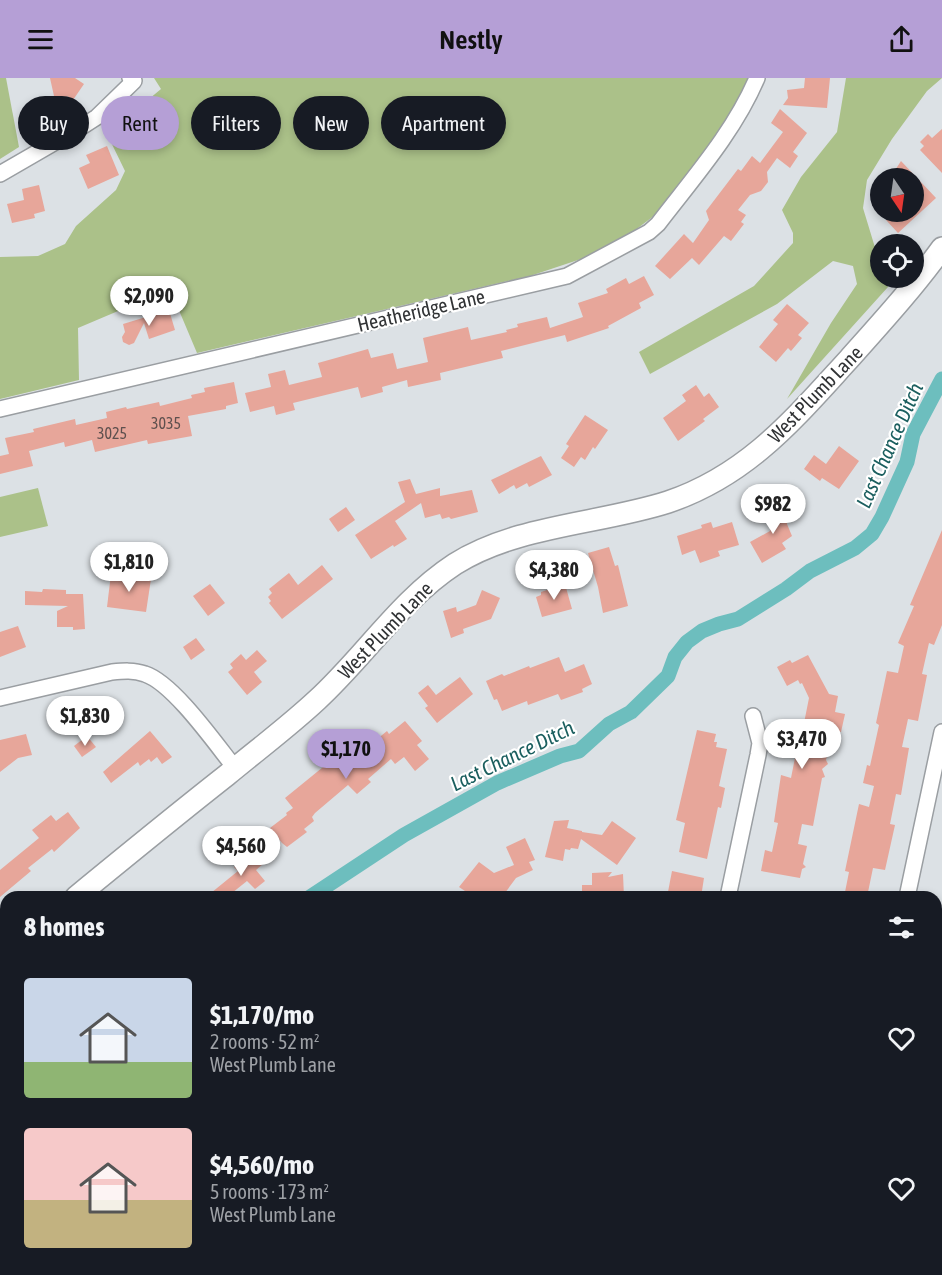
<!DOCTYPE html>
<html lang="en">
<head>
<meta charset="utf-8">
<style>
	:root { --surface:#171b24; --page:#242831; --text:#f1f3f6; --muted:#9ea1a6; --accent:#b59fd6 }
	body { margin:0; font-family:"Asap Condensed",sans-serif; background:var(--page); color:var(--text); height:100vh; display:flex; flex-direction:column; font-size:22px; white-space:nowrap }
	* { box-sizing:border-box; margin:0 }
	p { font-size:20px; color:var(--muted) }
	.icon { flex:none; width:33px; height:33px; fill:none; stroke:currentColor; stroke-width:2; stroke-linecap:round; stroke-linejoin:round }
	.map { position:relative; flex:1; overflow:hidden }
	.side { position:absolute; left:0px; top:813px; width:942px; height:384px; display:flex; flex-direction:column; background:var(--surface); border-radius:18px 18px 0 0; box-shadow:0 3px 9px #0003 }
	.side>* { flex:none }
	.banner { position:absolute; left:18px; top:18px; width:600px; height:54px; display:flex; gap:12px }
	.needle { width:39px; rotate:167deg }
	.buttons { position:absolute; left:870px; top:90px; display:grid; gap:12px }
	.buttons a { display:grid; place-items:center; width:54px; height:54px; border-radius:50%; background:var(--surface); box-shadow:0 3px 9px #0003; font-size:30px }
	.price { position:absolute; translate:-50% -51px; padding:0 14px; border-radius:21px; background:#fff; color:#222; font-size:20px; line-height:39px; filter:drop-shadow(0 2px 3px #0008) }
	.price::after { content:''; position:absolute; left:50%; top:36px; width:18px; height:14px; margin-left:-9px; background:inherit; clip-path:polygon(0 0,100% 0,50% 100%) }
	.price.selected { background:var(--accent); color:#111 }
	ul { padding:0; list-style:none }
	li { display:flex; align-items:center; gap:18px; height:150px; padding:0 24px }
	li span { display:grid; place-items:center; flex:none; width:168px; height:120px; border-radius:6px; color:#555 }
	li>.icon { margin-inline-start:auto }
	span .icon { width:72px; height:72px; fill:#fffc; stroke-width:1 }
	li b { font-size:26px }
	h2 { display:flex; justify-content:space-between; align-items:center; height:72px; padding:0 24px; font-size:26px }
	.chip { padding:0 21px; border-radius:27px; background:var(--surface); box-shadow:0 3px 9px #0003; font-size:21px; line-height:54px }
	.chip.selected { background:var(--accent); color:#111 }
	header { display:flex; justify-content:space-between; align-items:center; height:78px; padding:0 24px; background:var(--accent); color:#111; font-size:27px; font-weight:600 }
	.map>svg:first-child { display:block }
	.grass { fill:#abc189 }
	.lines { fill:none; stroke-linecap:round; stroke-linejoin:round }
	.canal { stroke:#6dbebe; stroke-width:15 }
	.building { fill:#e7a69a }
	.street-casing { stroke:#9a9ea2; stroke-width:18 }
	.secondary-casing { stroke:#9a9ea2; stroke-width:24 }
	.street { stroke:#fff; stroke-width:15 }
	.secondary { stroke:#fff; stroke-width:21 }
	.labels { text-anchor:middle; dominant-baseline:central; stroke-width:4.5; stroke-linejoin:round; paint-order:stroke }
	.number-label { font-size:16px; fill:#5e504e }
	.street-label { font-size:20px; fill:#313335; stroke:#fff }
	.water-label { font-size:21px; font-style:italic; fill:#1b5f5f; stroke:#fff }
</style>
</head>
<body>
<header><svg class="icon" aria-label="menu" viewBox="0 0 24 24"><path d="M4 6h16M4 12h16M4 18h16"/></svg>Nestly<svg class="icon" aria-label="share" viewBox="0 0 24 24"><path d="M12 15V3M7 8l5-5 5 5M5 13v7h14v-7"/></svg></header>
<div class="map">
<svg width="942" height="1197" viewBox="0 0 942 1197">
	<rect width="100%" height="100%" fill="#dce1e5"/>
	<g class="grass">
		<polygon points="0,0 6,0 19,69 0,81"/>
		<polygon points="154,0 750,0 735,34 659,134 634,153 590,178 530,198 197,275 170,211 78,250 79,302 0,321 0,179 38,178 65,166 76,148 116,112 125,93 107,56 161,11"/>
		<polygon points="846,0 942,0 927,13 892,61 867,102 863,130 880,186 880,200 885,200 888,209 787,321 831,245 857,206 853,188 833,183 777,226 650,296 639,274 754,208 793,165 793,155 782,132 801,99 837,54"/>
		<polygon points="38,410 48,448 0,459 0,419"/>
	</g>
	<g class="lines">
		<g class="canal">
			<polyline points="310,819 404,757 497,705 560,678 579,673 609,646 631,634 668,598 675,579 687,564 702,553 719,546 738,541 786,511 810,493 855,470 872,456 882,439 907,384 913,356 942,301"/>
			<polyline points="0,1079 6,1074"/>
		</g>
	</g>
	<g class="building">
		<polygon points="50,0 75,0 84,6 73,22 67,18 63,25 54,18"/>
		<polygon points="805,0 830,0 827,30 783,27 788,20 787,12 804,10"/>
		<polygon points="780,31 807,55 793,74 798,78 790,90 777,80 767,94 768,104 761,113 750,117 738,132 746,137 741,144 744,146 731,163 724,158 699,187 692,180 670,201 655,188 684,156 693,165 709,142 706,133 738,91 741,93 752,78 760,85 783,54 771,45"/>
		<polygon points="942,51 942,95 920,72 924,68 920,64 928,56 932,60"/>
		<polygon points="107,68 119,97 88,111 79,90 90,85 86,77"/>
		<polygon points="901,83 936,120 898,155 886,142 895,134 914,134 914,100 890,100"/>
		<polygon points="39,107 45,133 34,136 35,140 12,145 7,126 24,122 22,111"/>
		<polygon points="644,198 654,217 639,225 641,230 608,248 609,250 567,264 565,257 501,273 503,280 440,295 441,302 408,309 407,302 382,309 383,314 361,320 358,309 293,325 295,332 276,337 274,328 250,334 245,315 271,309 268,296 285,292 289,307 322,299 318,285 368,271 371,280 393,275 397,291 428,284 423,260 468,249 471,262 507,254 506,252 518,249 517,246 547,239 550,250 583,239 578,225 608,215 606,211 626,200 629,206"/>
		<polygon points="787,226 809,245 798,257 802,260 791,273 788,270 776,284 759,269 778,246 773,242"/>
		<polygon points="169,232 175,252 149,261 144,245 134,265 129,267 123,264 122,259 125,254 123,246"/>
		<polygon points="234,304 238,325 226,328 226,331 188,338 192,358 148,366 147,362 95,374 92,362 65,369 64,364 29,373 33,388 0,396 0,378 9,376 5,360 34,354 33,351 75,341 76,347 107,340 106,334 126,329 127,331 159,324 160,328 192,320 191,317 205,314 204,310"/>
		<polygon points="696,307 704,319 709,315 719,329 703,341 705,343 678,363 663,340 686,323 682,317"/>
		<polygon points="585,337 608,352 595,371 593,369 585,382 581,379 574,389 561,380 569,368 566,366"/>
		<polygon points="839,368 859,383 839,411 822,400 820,403 804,391 814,377 826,386"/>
		<polygon points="541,378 552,397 529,409 527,405 516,411 514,407 499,416 491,402"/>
		<polygon points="410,401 416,416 440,410 440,418 472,412 478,434 451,441 449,439 442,441 440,436 425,440 421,425 395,443 407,461 394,469 393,467 371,481 355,457 405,424 398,404"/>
		<polygon points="772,428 788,429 787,446 792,458 782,465 786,471 762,485 750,464 770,453"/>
		<polygon points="346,429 355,442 338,454 329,441"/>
		<polygon points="711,444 713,450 732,444 739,467 718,473 720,478 700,485 695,472 682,477 677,458 702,450 701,447"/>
		<polygon points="942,452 942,547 934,567 929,565 922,596 927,597 918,643 908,641 902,669 909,670 901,717 896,716 890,746 895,747 885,792 873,790 867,819 844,819 849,794 845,793 859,726 869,729 874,708 863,705 867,687 870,688 879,647 876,645 887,593 898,595 904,568 898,565 914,528 910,527"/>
		<polygon points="609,469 615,488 618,487 628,528 603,535 598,509 588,475"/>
		<polygon points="97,473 122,475 120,493 95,490"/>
		<polygon points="322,487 333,501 282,541 269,525 271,523 268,519 272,515 269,511 289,495 298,507"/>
		<polygon points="111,496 151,501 146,534 107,529"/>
		<polygon points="210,506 225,525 208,538 193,518"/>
		<polygon points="565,506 572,531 542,539 536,519 541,517 541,514"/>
		<polygon points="43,511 66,512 66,516 83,516 85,551 73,552 73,549 57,549 57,533 68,528 25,527 25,513 42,514"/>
		<polygon points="482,512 500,520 491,541 463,551 464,555 451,560 443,533 456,529 457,534 476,527"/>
		<polygon points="18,548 26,569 0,579 0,554"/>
		<polygon points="196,560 205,572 191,582 183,569"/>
		<polygon points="257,572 267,583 254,594 262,604 247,617 228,594 233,590 230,586 241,576 246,582"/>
		<polygon points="808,577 829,616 838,618 835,634 845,636 841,654 819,650 830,667 826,682 828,686 822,691 825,699 822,700 813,748 802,746 798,766 807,768 803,786 806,789 802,791 800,800 761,793 765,772 772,774 778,745 774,744 781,697 791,700 797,670 788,668 792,648 803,650 809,620 802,605 800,606 798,602 787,608 777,589 790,582 792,585"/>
		<polygon points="559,579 565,594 584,586 592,606 582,611 583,614 561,622 558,616 528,627 527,623 502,633 497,621 494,622 486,603 502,596 504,598 529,588 530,590"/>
		<polygon points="460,599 473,616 437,645 425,630 428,628 418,615 428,607 436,617"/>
		<polygon points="405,643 422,663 417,667 429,681 415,693 404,679 395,686 391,681 368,701 371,704 357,716 348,707 315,735 312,739 314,743 304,751 307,754 287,769 282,765 270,750 287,737 286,735 293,730 285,720 344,672 355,686 379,666 376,662 387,653 389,656"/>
		<polygon points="697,652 716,656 714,664 717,664 716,669 727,671 719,708 725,710 721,730 718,729 707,781 679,774 685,745 676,742"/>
		<polygon points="150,653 172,679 162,686 157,679 151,684 149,681 140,688 138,684 111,705 103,694"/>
		<polygon points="26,656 32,677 18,680 0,694 0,662"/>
		<polygon points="87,658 96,669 82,679 74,668"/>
		<polygon points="68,734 80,750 54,774 52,771 28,790 31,793 0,819 0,792 39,760 32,752 51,737 56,743"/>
		<polygon points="569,742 567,750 582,753 582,754 602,757 612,743 636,760 617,787 581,761 578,771 571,770 570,772 565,771 563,783 545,779 554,743"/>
		<polygon points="525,760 535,782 529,784 533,792 516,800 502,819 474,819 459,809 479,784 494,795 514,787 506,769"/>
		<polygon points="253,774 263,786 256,792 265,803 255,811 247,803 227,819 206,819 238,793 234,789"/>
		<polygon points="672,793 704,800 701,819 667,819"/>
		<polygon points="612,794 608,799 623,796 624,819 582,819 582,807 592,807 592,795"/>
	</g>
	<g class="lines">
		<defs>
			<g id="street">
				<polyline points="0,96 83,48 97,39 134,3 130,0"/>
				<path d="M 0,331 L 567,198 L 649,154 L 658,146 C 694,99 734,54 757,0"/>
				<path d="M 0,620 L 112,594 C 123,593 134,592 145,596 C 173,605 215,665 235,690"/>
				<polyline points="728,819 758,677 760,665 753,638"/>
				<polyline points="907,819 942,654"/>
				<polyline points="936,919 942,923"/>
				<polyline points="130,1191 137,1197"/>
				<polyline points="370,1191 373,1197"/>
			</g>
			<g id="secondary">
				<path d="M 76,819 C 126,778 176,737 227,697 C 257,672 288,649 317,622 C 365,578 400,522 455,486 C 517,447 600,446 668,424 C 748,397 794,341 849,281 C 881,245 914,209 942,170"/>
				<polyline points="0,880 6,875"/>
				<polyline points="913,1191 940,1197"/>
				<polyline points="304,1197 319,1191"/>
			</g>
		</defs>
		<use href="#street" class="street-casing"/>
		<use href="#secondary" class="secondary-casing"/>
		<use href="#street" class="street"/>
		<use href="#secondary" class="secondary"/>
	</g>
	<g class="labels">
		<g class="number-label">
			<text x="166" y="345">3035</text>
			<text x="112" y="355">3025</text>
		</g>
		<g class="street-label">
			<text transform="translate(421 232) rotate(-13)">Heatheridge Lane</text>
			<text transform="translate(815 316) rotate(-46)">West Plumb Lane</text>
			<text transform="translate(385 552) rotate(-46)">West Plumb Lane</text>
		</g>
		<g class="water-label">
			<text transform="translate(889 367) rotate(-66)">Last Chance Ditch</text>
			<text transform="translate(512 677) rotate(-26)">Last Chance Ditch</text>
		</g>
	</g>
</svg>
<div class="buttons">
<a><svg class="needle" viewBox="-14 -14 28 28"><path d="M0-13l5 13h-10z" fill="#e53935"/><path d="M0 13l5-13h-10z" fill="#9ea1a6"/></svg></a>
<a><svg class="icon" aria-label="locate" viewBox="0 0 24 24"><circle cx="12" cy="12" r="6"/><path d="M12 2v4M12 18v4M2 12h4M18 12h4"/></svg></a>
</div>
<b class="price" style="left:149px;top:249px">$2,090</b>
<b class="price" style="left:773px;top:457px">$982</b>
<b class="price" style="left:129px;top:515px">$1,810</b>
<b class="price" style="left:554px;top:523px">$4,380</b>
<b class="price" style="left:85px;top:669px">$1,830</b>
<b class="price" style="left:802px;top:692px">$3,470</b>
<b class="price selected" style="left:346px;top:702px">$1,170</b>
<b class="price" style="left:241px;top:799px">$4,560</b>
<div class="banner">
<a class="chip">Buy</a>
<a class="chip selected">Rent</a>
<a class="chip">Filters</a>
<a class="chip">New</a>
<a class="chip">Apartment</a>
</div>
<section class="side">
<h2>8 homes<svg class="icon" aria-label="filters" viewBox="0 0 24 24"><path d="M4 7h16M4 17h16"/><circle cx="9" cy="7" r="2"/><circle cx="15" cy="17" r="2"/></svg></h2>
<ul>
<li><span style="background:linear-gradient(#c9d6e8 70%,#8fb573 0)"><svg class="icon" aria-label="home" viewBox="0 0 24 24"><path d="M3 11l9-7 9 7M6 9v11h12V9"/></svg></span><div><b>$1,170/mo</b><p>2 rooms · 52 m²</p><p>West Plumb Lane</p></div><svg class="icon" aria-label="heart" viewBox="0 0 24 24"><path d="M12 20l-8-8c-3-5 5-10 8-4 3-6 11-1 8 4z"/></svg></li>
<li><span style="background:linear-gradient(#f6c9c9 60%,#c2b280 0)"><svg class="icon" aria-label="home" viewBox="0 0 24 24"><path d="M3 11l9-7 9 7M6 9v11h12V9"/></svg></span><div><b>$4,560/mo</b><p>5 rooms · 173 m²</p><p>West Plumb Lane</p></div><svg class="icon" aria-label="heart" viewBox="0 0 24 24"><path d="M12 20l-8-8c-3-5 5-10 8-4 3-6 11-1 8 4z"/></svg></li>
</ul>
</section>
</div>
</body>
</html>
